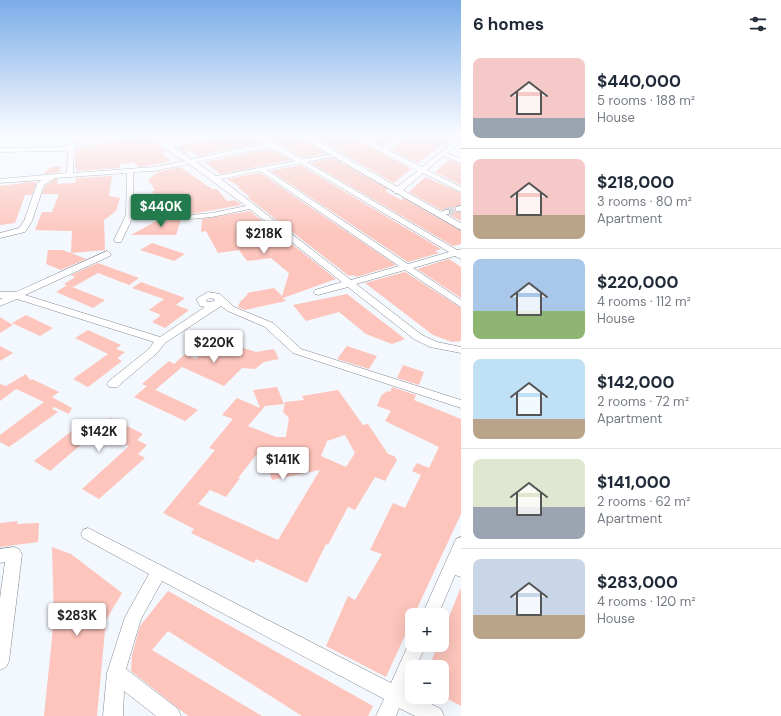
<!DOCTYPE html>
<html lang="en">
<head>
<meta charset="utf-8">
<style>
	:root { --surface:#fff; --page:#f6f6f7; --text:#1f2937; --muted:#747a83; --line:#e0e1e3; --accent:#237a4d }
	body { margin:0; font-family:"DM Sans",sans-serif; background:var(--page); color:var(--text); height:100vh; display:flex; flex-direction:column; font-size:15px; white-space:nowrap }
	* { box-sizing:border-box; margin:0 }
	p { font-size:13px; color:var(--muted) }
	.icon { flex:none; width:22px; height:22px; fill:none; stroke:currentColor; stroke-width:2; stroke-linecap:round; stroke-linejoin:round }
	.map { position:relative; flex:1; overflow:hidden }
	.panel { display:flex; flex-direction:column; background:var(--surface); width:320px }
	.panel>* { flex:none }
	.controls { position:absolute; left:405px; top:608px; display:grid; gap:8px }
	.controls a { display:grid; place-items:center; width:44px; height:44px; border-radius:8px; background:var(--surface); box-shadow:0 4px 16px #0002; font-size:20px }
	.price { position:absolute; translate:-50% -34px; padding:0 9px; border-radius:4px; background:#fff; color:#222; font-size:13px; line-height:26px; filter:drop-shadow(0 1px 2px #0008) }
	.price::after { content:''; position:absolute; left:50%; top:24px; width:12px; height:9px; margin-left:-6px; background:inherit; clip-path:polygon(0 0,100% 0,50% 100%) }
	.price.current { background:var(--accent); color:#fff }
	ul { padding:0; list-style:none }
	li { display:flex; align-items:center; gap:12px; height:100px; padding:0 12px }
	li+li { border-top:1px solid var(--line) }
	li span { display:grid; place-items:center; flex:none; width:112px; height:80px; border-radius:8px; color:#555 }
	li>.icon { margin-inline-start:auto }
	span .icon { width:48px; height:48px; fill:#fffc; stroke-width:1 }
	li b { font-size:17px }
	h2 { display:flex; justify-content:space-between; align-items:center; height:48px; padding:0 12px; font-size:17px }
	main { display:flex; flex:1; min-height:0 }
	.map>svg:first-child { display:block }
	.building { fill:#fdc5bc; fill-rule:evenodd }
	.lines { fill:none; stroke-linecap:round; stroke-linejoin:round }
	.minor-tunnel { stroke:#cdd1d7; stroke-width:8; stroke-dasharray:8 4; stroke-linecap:butt }
	.minor-casing { stroke:#838890; stroke-width:1 }
	.tertiary-casing { stroke:#838890; stroke-width:1 }
	.minor { fill:#fff; fill-rule:evenodd }
	.tertiary { fill:#fff; fill-rule:evenodd }
</style>
</head>
<body>
<main>
<div class="map">
<svg width="461" height="716" viewBox="0 0 461 716">
	<rect width="100%" height="100%" fill="#f3f7fe"/>
	<g class="building">
		<polygon points="76,135 100,135 101,136 80,141"/>
		<polygon points="146,135 165,150 162,154 171,161 146,166 139,167 133,162 120,164 120,168 78,171 75,168 75,150 78,148"/>
		<polygon points="158,135 167,135 170,138 183,135 204,135 167,142"/>
		<polygon points="230,135 249,135 261,143 198,156 190,150 186,154 176,148"/>
		<polygon points="262,135 295,135 326,154 302,157"/>
		<polygon points="310,135 349,135 411,169 394,183"/>
		<polygon points="362,135 398,135 383,146"/>
		<polygon points="409,135 459,135 445,147 443,144 418,163 391,150"/>
		<polygon points="270,149 291,160 220,174 205,162"/>
		<polygon points="333,158 388,189 385,191 401,200 403,198 461,231 461,244 453,246 311,163"/>
		<polygon points="449,160 461,164 461,185 435,172"/>
		<polygon points="300,165 441,249 435,251 439,253 408,262 271,171"/>
		<polygon points="61,166 60,172 43,174 51,167"/>
		<polygon points="180,167 212,189 217,189 227,201 235,200 242,205 191,214 149,212 155,195 152,192 155,190 148,180 158,172"/>
		<polygon points="260,173 396,265 356,277 354,275 349,276 247,197 250,197 237,187 240,187 227,179"/>
		<polygon points="112,176 109,196 120,198 116,211 104,220 105,250 71,253 86,259 61,270 46,264 48,250 62,250 71,253 72,231 35,230 42,212 52,212 59,194 42,194 45,186 55,179 58,179 57,184 75,183 76,178"/>
		<polygon points="425,177 461,193 461,205 454,207 455,212 461,212 461,221 450,215 450,209 441,210 409,192"/>
		<polygon points="31,182 37,182 32,195 25,195 15,223 0,225 0,186"/>
		<polygon points="250,211 336,279 283,298 286,301 245,310 238,307 240,302 248,294 247,293 274,288 282,296 289,273 271,258 247,261 239,250 218,253 206,231 201,232 202,219"/>
		<polygon points="160,219 181,220 176,235 131,235"/>
		<polygon points="152,243 185,254 174,261 140,250"/>
		<polygon points="449,259 461,267 461,298 417,269"/>
		<polygon points="98,263 139,278 129,285 98,273 73,287 64,284 75,277 71,275"/>
		<polygon points="405,272 461,308 461,341 452,342 433,335 365,283"/>
		<polygon points="141,282 185,298 176,305 189,310 165,328 152,322 161,315 149,310 164,299 132,288"/>
		<polygon points="67,285 105,300 93,308 56,292"/>
		<polygon points="347,294 405,339 392,344 366,334 339,312 306,321 293,305"/>
		<polygon points="26,315 53,328 40,336 12,323"/>
		<polygon points="0,317 13,325 0,333"/>
		<polygon points="88,330 121,345 116,349 125,352 117,358 122,361 88,387 73,379 108,354 75,338"/>
		<polygon points="216,339 256,352 274,349 279,359 264,362 255,369 242,368 224,386 182,367 155,390 142,384 169,361 174,364 185,354 196,359"/>
		<polygon points="0,346 13,353 0,361"/>
		<polygon points="347,346 377,356 369,369 337,359"/>
		<polygon points="403,365 424,372 419,385 397,378"/>
		<polygon points="26,374 30,380 29,381 32,379 59,392 52,397 72,408 69,414 54,407 52,409 58,412 9,447 0,442 0,435 44,402 16,389 0,401 0,384 6,386"/>
		<polygon points="147,386 198,410 185,421 134,397"/>
		<path d="M 277,387 L 284,404 L 265,406 L 248,426 L 276,437 L 286,437 L 289,418 L 283,412 L 285,402 L 304,400 L 302,396 L 338,390 L 363,425 L 368,424 L 388,454 L 394,456 L 397,460 L 385,481 L 375,477 L 355,510 L 348,507 L 328,545 L 326,544 L 307,583 L 256,559 L 254,563 L 191,533 L 194,529 L 163,513 L 215,450 L 209,448 L 233,419 L 222,415 L 237,398 L 260,408 L 253,390 ZM 345,435 L 355,453 L 346,467 L 321,456 L 327,441 ZM 261,449 L 272,480 L 320,470 L 278,540 L 198,504 L 210,490 L 226,497 L 240,478 L 238,478 Z"/>
		<polygon points="392,387 416,395 414,400 461,419 461,514 414,615 412,615 412,620 386,677 326,646 348,596 355,600 382,554 370,550 393,503 405,508 421,475 412,471 417,463 429,468 439,447 385,421 391,411 377,406 381,396 387,391 390,392"/>
		<polygon points="111,418 143,434 137,440 147,445 138,454 145,458 99,499 82,489 129,446 97,431 50,471 34,461 79,425 85,427 95,420 104,424"/>
		<polygon points="18,521 17,524 39,523 38,542 0,547 0,523"/>
		<polygon points="52,547 71,554 122,593 106,620 97,716 44,716 54,618"/>
		<polygon points="461,587 461,706 442,696 442,667 429,667 438,645 442,645 442,634"/>
		<polygon points="168,591 373,706 368,716 302,716 168,631 152,650 262,716 188,716 131,671 132,655 140,626"/>
	</g>
	<g class="lines">
		<polyline class="minor-tunnel" points="446,212 459,209"/>
		<defs>
			<g id="minor">
				<path d="M 26,135 L 71,135 L 73,144 L 114,135 L 127,135 L 74,147 L 73,173 L 154,167 L 185,161 L 162,147 L 147,135 L 155,135 L 167,144 L 214,135 L 229,135 L 172,147 L 191,159 L 265,144 L 250,135 L 258,135 L 302,159 L 336,154 L 336,156 L 307,162 L 457,250 L 461,250 L 461,259 L 455,256 L 413,268 L 461,300 L 461,307 L 405,270 L 356,284 L 422,335 L 437,342 L 461,347 L 461,353 L 430,347 L 414,339 L 348,287 L 318,295 L 315,294 L 313,292 L 315,290 L 342,282 L 250,209 L 212,217 L 191,219 L 133,217 L 121,242 L 115,242 L 114,240 L 126,215 L 127,173 L 55,178 L 44,185 L 32,221 L 25,232 L 0,238 L 0,233 L 19,228 L 24,221 L 37,184 L 41,180 L 0,183 L 0,179 L 67,173 L 68,149 L 62,151 L 0,152 L 0,148 L 61,147 L 68,145 L 66,139 ZM 270,147 L 295,161 L 216,176 L 196,162 ZM 300,163 L 449,252 L 408,264 L 267,170 ZM 189,164 L 246,206 L 212,213 L 191,215 L 134,213 L 133,172 L 154,171 ZM 260,171 L 399,266 L 351,280 L 221,179 Z"/>
				<polygon points="350,135 358,135 383,148 401,135 408,135 388,150 422,167 461,136 461,141 447,153 461,159 461,163 443,156 427,170 461,187 461,192 423,173 400,193 394,193 394,189 418,171"/>
				<polygon points="461,206 461,211 456,211 456,207"/>
				<polygon points="446,210 449,210 449,214 438,216 434,214"/>
				<path d="M 107,251 L 111,254 L 110,256 L 25,295 L 160,337 L 205,307 L 200,306 L 196,299 L 208,292 L 220,294 L 234,307 L 273,323 L 301,349 L 461,400 L 461,408 L 293,353 L 265,327 L 228,311 L 221,306 L 165,343 L 157,353 L 117,387 L 109,387 L 107,384 L 109,381 L 149,349 L 154,342 L 17,299 L 0,306 L 0,299 L 3,298 L 0,298 L 0,292 L 16,292 ZM 210,298 L 214,299 L 215,301 L 207,302 L 206,300 Z"/>
				<polygon points="88,528 391,683 411,639 412,645 426,645 416,667 412,667 412,677 406,691 412,694 412,697 417,697 441,709 444,716 415,716 399,708 396,716 376,716 384,699 162,581 141,619 126,669 178,709 181,716 156,716 124,691 123,716 103,716 107,673 125,617 149,574 83,538 81,534 83,530"/>
				<polygon points="461,537 461,577 455,575 438,615 422,615 456,539"/>
				<polygon points="14,547 19,549 22,554 9,661 6,667 0,670 0,598 5,562 0,563 0,549"/>
			</g>
			<polygon id="tertiary" points="296,135 306,135 461,223 461,230"/>
		</defs>
		<use href="#minor" class="minor-casing"/>
		<use href="#tertiary" class="tertiary-casing"/>
		<use href="#minor" class="minor"/>
		<use href="#tertiary" class="tertiary"/>
	</g>
	<linearGradient id="sky" x2="0" y2="1"><stop stop-color="#7bade8"/><stop offset="0.57" stop-color="#fafbff"/><stop offset="1" stop-color="#fafbff" stop-opacity="0"/></linearGradient>
	<rect width="461" height="236" fill="url(#sky)"/>
</svg>
<div class="controls">
<a>+</a>
<a>−</a>
</div>
<b class="price current" style="left:161px;top:228px">$440K</b>
<b class="price" style="left:264px;top:255px">$218K</b>
<b class="price" style="left:214px;top:364px">$220K</b>
<b class="price" style="left:99px;top:453px">$142K</b>
<b class="price" style="left:283px;top:481px">$141K</b>
<b class="price" style="left:77px;top:637px">$283K</b>
</div>
<section class="panel">
<h2>6 homes<svg class="icon" aria-label="filters" viewBox="0 0 24 24"><path d="M4 7h16M4 17h16"/><circle cx="9" cy="7" r="2"/><circle cx="15" cy="17" r="2"/></svg></h2>
<ul>
<li><span style="background:linear-gradient(#f6c9c9 75%,#9aa5b1 0)"><svg class="icon" aria-label="home" viewBox="0 0 24 24"><path d="M3 11l9-7 9 7M6 9v11h12V9"/></svg></span><div><b>$440,000</b><p>5 rooms · 188 m²</p><p>House</p></div></li>
<li><span style="background:linear-gradient(#f6c9c9 70%,#b9a48a 0)"><svg class="icon" aria-label="home" viewBox="0 0 24 24"><path d="M3 11l9-7 9 7M6 9v11h12V9"/></svg></span><div><b>$218,000</b><p>3 rooms · 80 m²</p><p>Apartment</p></div></li>
<li><span style="background:linear-gradient(#a9c7e8 65%,#8fb573 0)"><svg class="icon" aria-label="home" viewBox="0 0 24 24"><path d="M3 11l9-7 9 7M6 9v11h12V9"/></svg></span><div><b>$220,000</b><p>4 rooms · 112 m²</p><p>House</p></div></li>
<li><span style="background:linear-gradient(#bfe0f5 75%,#b9a48a 0)"><svg class="icon" aria-label="home" viewBox="0 0 24 24"><path d="M3 11l9-7 9 7M6 9v11h12V9"/></svg></span><div><b>$142,000</b><p>2 rooms · 72 m²</p><p>Apartment</p></div></li>
<li><span style="background:linear-gradient(#dfe7d0 60%,#9aa5b1 0)"><svg class="icon" aria-label="home" viewBox="0 0 24 24"><path d="M3 11l9-7 9 7M6 9v11h12V9"/></svg></span><div><b>$141,000</b><p>2 rooms · 62 m²</p><p>Apartment</p></div></li>
<li><span style="background:linear-gradient(#c9d6e8 70%,#b9a48a 0)"><svg class="icon" aria-label="home" viewBox="0 0 24 24"><path d="M3 11l9-7 9 7M6 9v11h12V9"/></svg></span><div><b>$283,000</b><p>4 rooms · 120 m²</p><p>House</p></div></li>
</ul>
</section>
</main>
</body>
</html>
